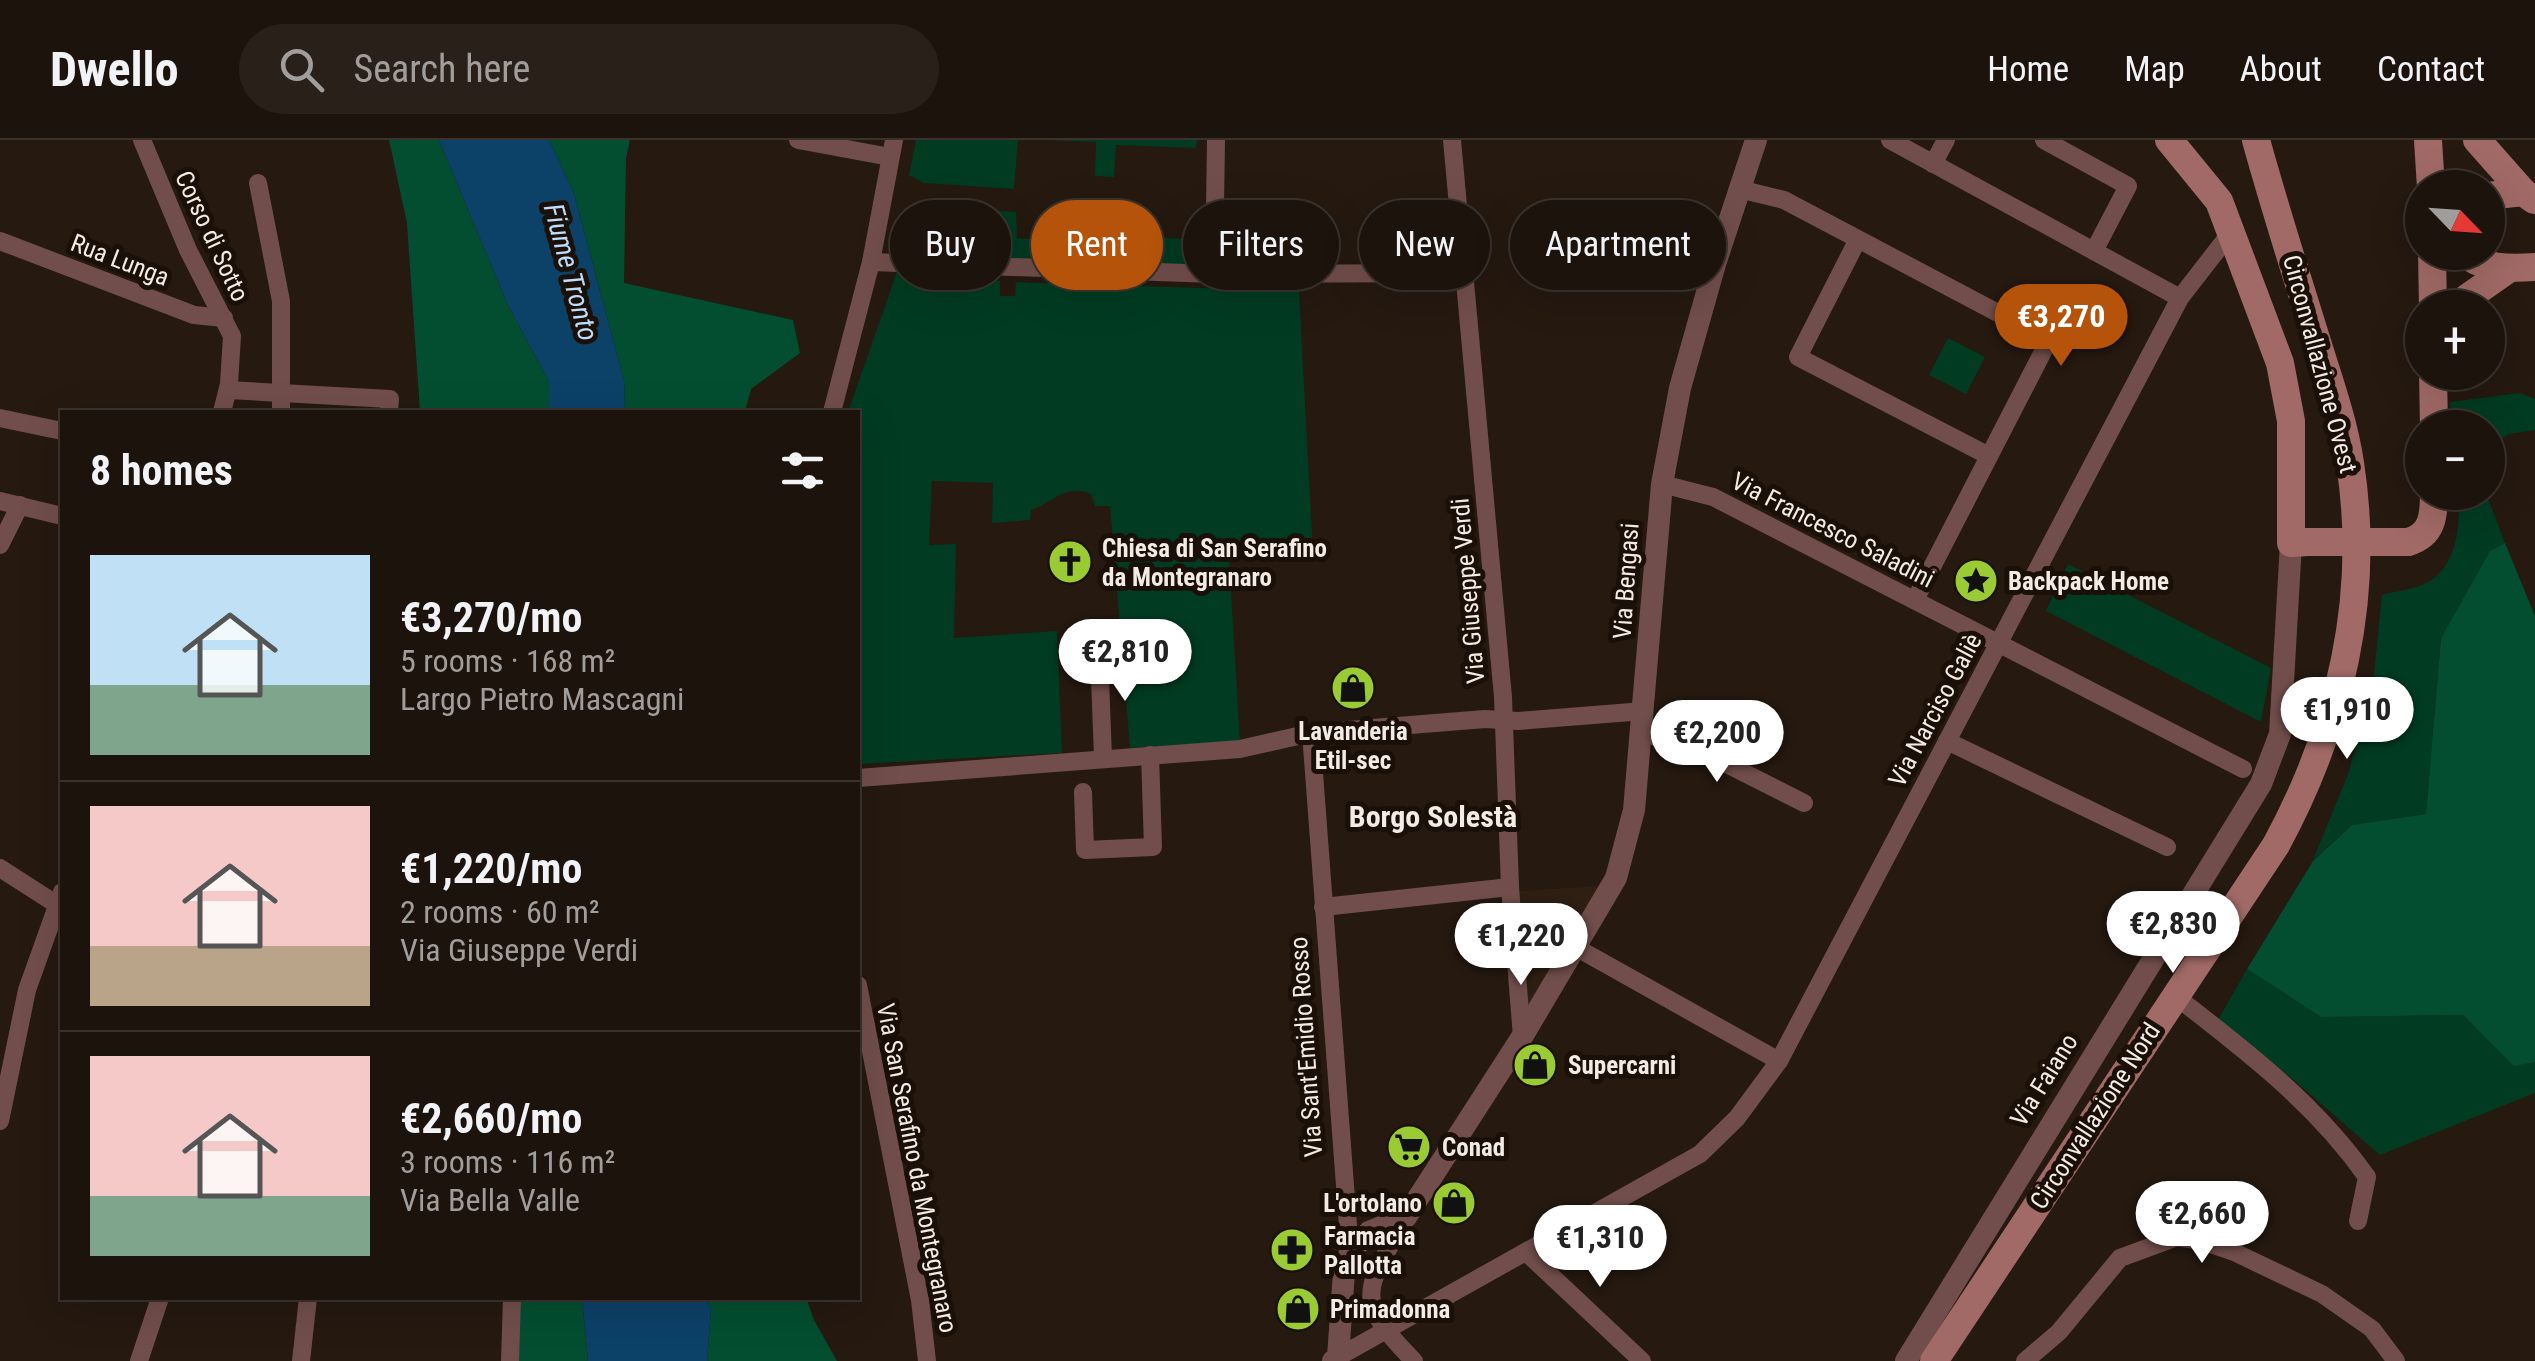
<!DOCTYPE html>
<html lang="en">
<head>
<meta charset="utf-8">
<style>
	:root { --surface:#1c130c; --page:#29201a; --text:#f1f3f6; --muted:#a09e9d; --line:#3a322d; --accent:#b45309 }
	body { margin:0; font-family:"Roboto Condensed",sans-serif; background:var(--page); color:var(--text); height:100vh; display:flex; flex-direction:column; font-size:38px; white-space:nowrap }
	* { box-sizing:border-box; margin:0 }
	p { font-size:32px; color:var(--muted) }
	.icon { flex:none; width:55px; height:55px; fill:none; stroke:currentColor; stroke-width:2; stroke-linecap:round; stroke-linejoin:round }
	.map { position:relative; flex:1; overflow:hidden }
	.drawer { position:absolute; left:60px; top:270px; width:800px; height:890px; display:flex; flex-direction:column; background:var(--surface); border-radius:0px; box-shadow:0 10px 40px #0002,0 0 0 2px var(--line) }
	.drawer>* { flex:none }
	.top-card { position:absolute; left:890px; top:60px; width:950px; height:90px; display:flex; gap:20px }
	.needle { width:65px; rotate:115deg }
	.tools { position:absolute; left:2405px; top:30px; display:grid; gap:20px }
	.tools a { display:grid; place-items:center; width:100px; height:100px; border-radius:50%; background:var(--surface); box-shadow:0 10px 40px #0002,0 0 0 2px var(--line); font-size:50px }
	.price { position:absolute; translate:-50% -85px; padding:0 22px; border-radius:35px; background:#fff; color:#222; font-size:32px; line-height:65px; filter:drop-shadow(0 2px 5px #0008) }
	.price::after { content:''; position:absolute; left:50%; top:60px; width:30px; height:22px; margin-left:-15px; background:inherit; clip-path:polygon(0 0,100% 0,50% 100%) }
	.price.selected { background:var(--accent); color:#fff }
	ul { padding:0; list-style:none }
	li { display:flex; align-items:center; gap:30px; height:250px; padding:0 30px }
	li+li { border-top:2px solid var(--line) }
	li span { display:grid; place-items:center; flex:none; width:280px; height:200px; border-radius:0px; color:#555 }
	li>.icon { margin-inline-start:auto }
	span .icon { width:120px; height:120px; fill:#fffc; stroke-width:1 }
	li b { font-size:42px }
	h2 { display:flex; justify-content:space-between; align-items:center; height:120px; padding:0 30px; font-size:42px }
	.chip { padding:0 35px; border-radius:45px; background:var(--surface); box-shadow:0 10px 40px #0002,0 0 0 2px var(--line); font-size:35px; line-height:90px }
	.chip.selected { background:var(--accent); color:#fff }
	header { display:flex; align-items:center; gap:60px; box-sizing:border-box; height:140px; padding:0 50px; background:var(--surface); border-bottom:2px solid var(--line) }
	header strong { font-size:48px }
	nav { display:flex; gap:55px; margin-inline-start:auto; font-size:35px }
	.search { width:700px; height:90px; background:var(--page); display:flex; align-items:center; gap:25px; box-sizing:border-box; padding:0 35px; border-radius:55px; color:var(--muted); font-size:38px }
	.map>svg:first-child { display:block }
	.built { fill:#2f1f12 }
	.green { fill:#003b22 }
	.forest { fill:#034e30 }
	.water { fill:#0c4168 }
	.lines { fill:none; stroke-linecap:round; stroke-linejoin:round }
	.minor { stroke:#714e4b; stroke-width:18 }
	.tertiary { stroke:#714e4b; stroke-width:22 }
	.secondary { stroke:#a16a66; stroke-width:28 }
	.secondary-bridge { stroke:#a16a66; stroke-width:28 }
	.labels { text-anchor:middle; dominant-baseline:central; stroke-width:10; stroke-linejoin:round; paint-order:stroke }
	.street-label { font-size:25px; fill:#f3ebe5; stroke:#1b1008 }
	.poi-label { font-size:25px; font-weight:bold; fill:#f3ebe5; stroke:#1b1008; text-anchor:start }
	.water-label { font-size:28px; font-style:italic; fill:#bcddfc; stroke:#1b1008 }
	.quarter-label { font-size:30px; font-weight:bold; fill:#f3ebe5; stroke:#1b1008 }
</style>
</head>
<body>
<header>
<strong>Dwello</strong>
<div class="search"><svg class="icon" aria-label="search" viewBox="0 0 24 24"><circle cx="10" cy="10" r="6"/><path d="M15 15l6 6"/></svg>Search here</div>
<nav><a>Home</a><a>Map</a><a>About</a><a>Contact</a></nav>
</header>
<div class="map">
<svg width="2535" height="1221" viewBox="0 0 2535 1221">
	<rect width="100%" height="100%" fill="#251910"/>
	<polygon class="built" points="1602,746 1526,868 1519,751"/>
	<g class="green">
		<polygon points="916,0 1018,0 1014,49 924,43 909,35"/>
		<polygon points="1048,0 1197,0 1196,8 1116,5 1114,37 1095,36 1096,2"/>
		<polygon points="920,66 1016,72 1017,98 1086,103 1087,76 1103,76 1103,96 1193,99 1192,128 901,113 894,106 897,84"/>
		<path d="M 897,132 L 1000,141 L 1000,156 L 1015,156 L 1016,142 L 1299,151 L 1313,412 L 1229,418 L 1240,602 L 1130,608 L 1110,366 L 1095,366 L 1091,354 C 1066,343 1054,362 1031,370 L 1030,380 L 992,383 L 993,343 L 932,341 L 929,405 L 956,404 L 954,498 L 1057,491 L 1062,613 L 858,624 L 858,272 L 848,272 Z"/>
		<polygon points="1948,198 1985,217 1966,254 1929,235"/>
		<polygon points="2520,253 2535,259 2535,290 2509,294 2488,308 2488,288 2452,287 2450,262"/>
		<path d="M 2458,353 L 2486,353 L 2505,403 L 2490,411 L 2441,498 L 2426,674 L 2352,685 L 2313,720 L 2348,634 L 2373,544 L 2382,455 C 2395,451 2410,450 2422,445 C 2457,431 2461,385 2458,353 Z"/>
		<polygon points="2068,424 2271,528 2261,582 2046,471"/>
		<polygon points="2247,829 2321,877 2463,875 2514,925 2535,922 2535,953 2380,1015 2289,936 2218,880"/>
	</g>
	<g class="forest">
		<polygon points="389,0 439,0 507,163 549,242 549,272 420,272 407,83"/>
		<polygon points="549,0 630,0 626,18 624,143 793,180 800,213 751,249 745,272 625,272 624,241 574,54"/>
		<polygon points="2505,403 2535,476 2535,922 2514,926 2463,875 2321,877 2247,829 2313,721 2352,685 2426,674 2441,498 2490,411"/>
		<polygon points="514,1158 582,1158 588,1221 519,1221"/>
		<polygon points="704,1158 806,1158 814,1180 837,1221 707,1221 711,1169"/>
	</g>
	<g class="water">
		<polygon points="439,0 549,0 574,54 624,241 625,272 549,272 549,242 507,163"/>
		<polygon points="582,1158 704,1158 711,1169 707,1221 588,1221"/>
	</g>
	<g class="lines">
		<g class="minor">
			<polyline points="142,0 188,110 232,196 229,244 222,272"/>
			<polyline points="798,0 890,17"/>
			<polyline points="1452,0 1503,557 1510,747 1522,897"/>
			<polyline points="1890,0 2180,158"/>
			<polyline points="2044,0 2128,46 2094,111"/>
			<polyline points="1933,24 1946,0"/>
			<polyline points="258,43 281,161 281,272"/>
			<polyline points="1739,49 1784,60 2049,200 1915,460"/>
			<polyline points="0,101 194,175 224,178"/>
			<polyline points="1857,101 1798,217 1989,316"/>
			<polyline points="871,122 1214,134 1463,133"/>
			<polyline points="1214,134 1216,0"/>
			<polyline points="228,250 390,259 389,272"/>
			<polyline points="832,272 871,122 894,0"/>
			<polyline points="0,278 62,291"/>
			<polyline points="1662,344 1713,357 2243,629"/>
			<polyline points="0,361 62,376"/>
			<polyline points="0,405 20,365"/>
			<polyline points="1099,512 1103,618"/>
			<polyline points="1311,593 1350,1112"/>
			<polyline points="1643,593 1703,612 1804,663"/>
			<polyline points="1947,601 2167,707"/>
			<polyline points="858,638 1240,609 1311,593 1485,579 1518,581 1644,571"/>
			<polyline points="1083,652 1085,710 1153,707 1150,615"/>
			<polyline points="0,728 56,764"/>
			<polyline points="1323,767 1510,747"/>
			<polyline points="1577,808 1779,921"/>
			<polyline points="858,845 920,1160 927,1221"/>
			<path d="M 2174,855 C 2245,910 2315,963 2367,1037 L 2358,1081"/>
			<polyline points="0,981 27,850 62,752"/>
			<path d="M 1406,1077 C 1366,1150 1351,1157 1414,1221"/>
			<polyline points="1527,1113 1642,1221"/>
			<polyline points="1338,1217 1700,1014 1737,978 1779,921 2180,158 2232,91"/>
			<polyline points="139,1221 160,1158"/>
			<polyline points="301,1221 308,1158"/>
			<polyline points="510,1221 512,1158"/>
			<polyline points="2025,1221 2059,1192 2120,1118 2177,1097 2202,1101 2234,1112 2322,1154 2372,1189 2396,1221"/>
		</g>
		<g class="tertiary">
			<polyline points="1333,1221 1338,1217 1344,1132 1350,1112 1369,1092 1406,1077 1522,897 1616,738 1634,670 1662,344 1680,248 1715,124 1756,0"/>
			<polyline points="1906,1221 2261,644 2280,594 2291,403"/>
		</g>
		<g class="secondary">
			<polyline points="2169,0 2219,61 2280,223 2291,281 2291,403 2308,402"/>
			<polyline points="2428,0 2431,48"/>
			<polyline points="2477,0 2523,52"/>
			<polyline points="2488,56 2523,52 2534,60"/>
			<polyline points="2432,112 2433,168"/>
			<path d="M 2462,112 C 2482,129 2510,129 2535,127"/>
			<polyline points="2461,168 2467,158 2507,130"/>
			<polyline points="2433,232 2434,288"/>
			<path d="M 2408,402 C 2433,395 2434,375 2434,352"/>
			<path d="M 1934,1221 L 2276,705 C 2340,587 2371,457 2350,323 C 2344,283 2330,243 2318,205 C 2297,137 2275,69 2256,0"/>
		</g>
		<polyline class="secondary-bridge" points="2308,402 2408,402"/>
	</g>
	<defs>
		<symbol id="church-disc" viewBox="-11 -11 22 22"><circle r="9.5" fill="#9acb34" stroke="#1b1008"/><path d="M-1.2-6h2.4v3.5h3.3v2.4h-3.3V6h-2.4V-.1h-3.3v-2.4h3.3Z" fill="#111"/></symbol>
		<symbol id="sight-disc" viewBox="-11 -11 22 22"><circle r="9.5" fill="#9acb34" stroke="#1b1008"/><path d="M0-6L1.8-2.2L6-1.7L2.9 1.2L3.7 5.4L0 3.3L-3.7 5.4L-2.9 1.2L-6-1.7L-1.8-2.2Z" fill="#111"/></symbol>
		<symbol id="shop-disc" viewBox="-11 -11 22 22"><circle r="9.5" fill="#9acb34" stroke="#1b1008"/><path d="M-5-2.5h2.3a2.7 3.5 0 0 1 5.4 0H5L5.5 6h-11ZM-1.5-2.5h3a1.5 2.3 0 0 0-3 0Z" fill="#111"/></symbol>
		<symbol id="supermarket-disc" viewBox="-11 -11 22 22"><circle r="9.5" fill="#9acb34" stroke="#1b1008"/><path d="M-6-5.5h2.5l.6 2H6L4.5 2H-2.5L-4.4-4H-6ZM-1.5 3.2a1.3 1.3 0 1 0 .1 0ZM3 3.2a1.3 1.3 0 1 0 .1 0Z" fill="#111"/></symbol>
		<symbol id="pharmacy-disc" viewBox="-11 -11 22 22"><circle r="9.5" fill="#9acb34" stroke="#1b1008"/><path d="M-2-6h4v4h4v4h-4v4h-4v-4h-4v-4h4Z" fill="#111"/></symbol>
	</defs>
	<g fill-rule="evenodd">
		<use href="#church-disc" x="1045" y="397" width="50" height="50"/>
		<use href="#sight-disc" x="1951" y="416" width="50" height="50"/>
		<use href="#shop-disc" x="1328" y="523" width="50" height="50"/>
		<use href="#shop-disc" x="1510" y="900" width="50" height="50"/>
		<use href="#supermarket-disc" x="1384" y="982" width="50" height="50"/>
		<use href="#shop-disc" x="1429" y="1038" width="50" height="50"/>
		<use href="#pharmacy-disc" x="1267" y="1085" width="50" height="50"/>
		<use href="#shop-disc" x="1273" y="1144" width="50" height="50"/>
	</g>
	<g class="labels">
		<g class="street-label">
			<text transform="translate(212 96) rotate(65)">Corso di Sotto</text>
			<text transform="translate(120 120) rotate(21)">Rua Lunga</text>
			<text transform="translate(2320 224) rotate(75)">Circonvallazione Ovest</text>
			<text transform="translate(1833 390) rotate(27)">Via Francesco Saladini</text>
			<text transform="translate(1626 441) rotate(-86)">Via Bengasi</text>
			<text transform="translate(1468 451) rotate(-95)">Via Giuseppe Verdi</text>
			<text transform="translate(1935 570) rotate(-62)">Via Narciso Galiè</text>
			<text transform="translate(1306 907) rotate(-94)">Via Sant'Emidio Rosso</text>
			<text transform="translate(2044 940) rotate(-58)">Via Faiano</text>
			<text transform="translate(2095 976) rotate(-57)">Circonvallazione Nord</text>
			<text transform="translate(917 1028) rotate(79)">Via San Serafino da Montegranaro</text>
		</g>
		<g class="poi-label">
			<text x="1102" y="408">Chiesa di San Serafino<tspan x="1102" dy="29">da Montegranaro</tspan></text>
			<text x="2008" y="441">Backpack Home</text>
			<text x="1353" y="591" text-anchor="middle">Lavanderia<tspan x="1353" dy="29">Etil-sec</tspan></text>
			<text x="1568" y="925">Supercarni</text>
			<text x="1442" y="1007">Conad</text>
			<text x="1422" y="1063" text-anchor="end">L'ortolano</text>
			<text x="1324" y="1096">Farmacia<tspan x="1324" dy="29">Pallotta</tspan></text>
			<text x="1330" y="1169">Primadonna</text>
		</g>
		<g class="water-label">
			<text transform="translate(571 132) rotate(75)">Fiume Tronto</text>
		</g>
		<g class="quarter-label">
			<text x="1433" y="676">Borgo Solestà</text>
		</g>
	</g>
</svg>
<div class="tools">
<a><svg class="needle" viewBox="-14 -14 28 28"><path d="M0-13l5 13h-10z" fill="#e53935"/><path d="M0 13l5-13h-10z" fill="#a09e9d"/></svg></a>
<a>+</a>
<a>−</a>
</div>
<b class="price selected" style="left:2061px;top:229px">€3,270</b>
<b class="price" style="left:1125px;top:564px">€2,810</b>
<b class="price" style="left:2347px;top:622px">€1,910</b>
<b class="price" style="left:1717px;top:645px">€2,200</b>
<b class="price" style="left:2173px;top:836px">€2,830</b>
<b class="price" style="left:1521px;top:848px">€1,220</b>
<b class="price" style="left:2202px;top:1126px">€2,660</b>
<b class="price" style="left:1600px;top:1150px">€1,310</b>
<div class="top-card">
<a class="chip">Buy</a>
<a class="chip selected">Rent</a>
<a class="chip">Filters</a>
<a class="chip">New</a>
<a class="chip">Apartment</a>
</div>
<section class="drawer">
<h2>8 homes<svg class="icon" aria-label="filters" viewBox="0 0 24 24"><path d="M4 7h16M4 17h16"/><circle cx="9" cy="7" r="2"/><circle cx="15" cy="17" r="2"/></svg></h2>
<ul>
<li><span style="background:linear-gradient(#bfe0f5 65%,#7fa58c 0)"><svg class="icon" aria-label="home" viewBox="0 0 24 24"><path d="M3 11l9-7 9 7M6 9v11h12V9"/></svg></span><div><b>€3,270/mo</b><p>5 rooms · 168 m²</p><p>Largo Pietro Mascagni</p></div></li>
<li><span style="background:linear-gradient(#f6c9c9 70%,#b9a48a 0)"><svg class="icon" aria-label="home" viewBox="0 0 24 24"><path d="M3 11l9-7 9 7M6 9v11h12V9"/></svg></span><div><b>€1,220/mo</b><p>2 rooms · 60 m²</p><p>Via Giuseppe Verdi</p></div></li>
<li><span style="background:linear-gradient(#f6c9c9 70%,#7fa58c 0)"><svg class="icon" aria-label="home" viewBox="0 0 24 24"><path d="M3 11l9-7 9 7M6 9v11h12V9"/></svg></span><div><b>€2,660/mo</b><p>3 rooms · 116 m²</p><p>Via Bella Valle</p></div></li>
</ul>
</section>
</div>
</body>
</html>
